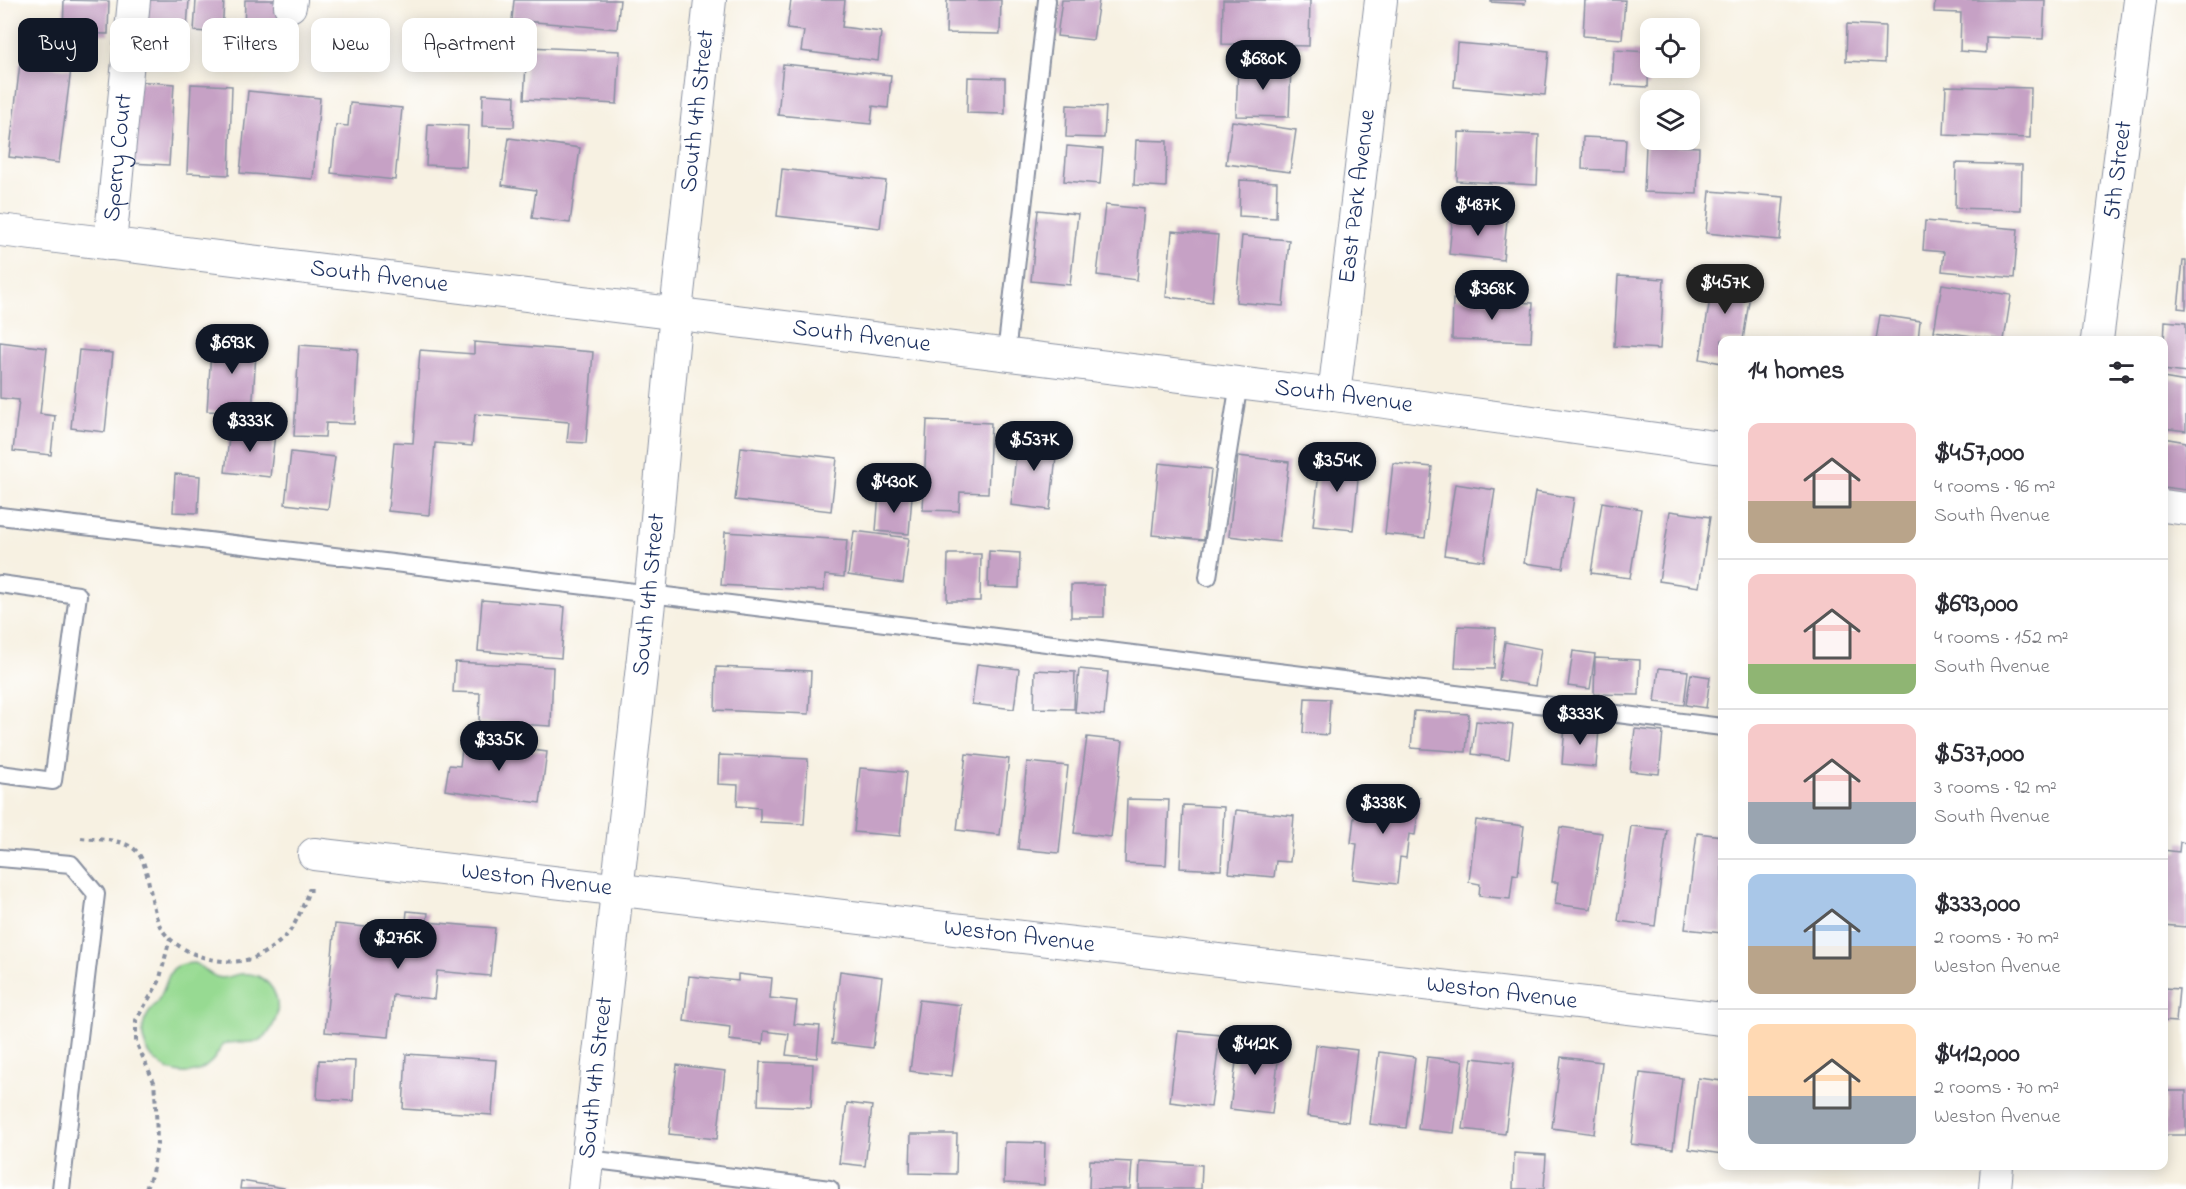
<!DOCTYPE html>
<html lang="en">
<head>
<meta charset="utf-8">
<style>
	:root { --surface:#fff; --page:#f2f2f3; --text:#2b2b33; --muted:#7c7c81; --line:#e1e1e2; --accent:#111827 }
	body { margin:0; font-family:"Indie Flower",sans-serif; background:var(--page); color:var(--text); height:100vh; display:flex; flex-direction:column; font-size:22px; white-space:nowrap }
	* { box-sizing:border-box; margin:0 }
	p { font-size:20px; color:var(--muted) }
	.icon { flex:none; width:33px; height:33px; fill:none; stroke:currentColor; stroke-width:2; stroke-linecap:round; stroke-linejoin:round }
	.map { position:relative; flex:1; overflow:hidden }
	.drawer { position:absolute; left:1718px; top:336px; width:450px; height:834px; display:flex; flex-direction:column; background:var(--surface); border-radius:12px; box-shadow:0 3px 15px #0003 }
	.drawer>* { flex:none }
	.hud { position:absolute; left:18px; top:18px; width:570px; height:54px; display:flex; gap:12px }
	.fabs { position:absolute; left:1640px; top:18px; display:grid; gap:12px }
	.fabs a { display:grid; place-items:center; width:60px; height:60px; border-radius:12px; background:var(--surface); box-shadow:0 3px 15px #0003; font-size:30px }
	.price { position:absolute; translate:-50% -51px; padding:0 14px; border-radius:21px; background:var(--accent); color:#fff; font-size:20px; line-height:39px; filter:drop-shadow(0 2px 3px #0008) }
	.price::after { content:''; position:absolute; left:50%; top:36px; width:18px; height:14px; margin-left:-9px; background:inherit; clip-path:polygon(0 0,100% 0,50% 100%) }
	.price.on { background:#222; color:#fff }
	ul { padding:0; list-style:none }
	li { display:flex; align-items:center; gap:18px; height:150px; padding:0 30px }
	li+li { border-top:2px solid var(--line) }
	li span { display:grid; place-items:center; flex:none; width:168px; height:120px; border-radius:12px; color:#555 }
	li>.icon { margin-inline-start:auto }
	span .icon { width:72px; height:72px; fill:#fffc; stroke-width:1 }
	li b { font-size:26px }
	h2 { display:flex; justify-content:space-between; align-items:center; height:72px; padding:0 30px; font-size:26px }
	.chip { padding:0 21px; border-radius:12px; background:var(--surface); box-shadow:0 3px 15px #0003; font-size:21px; line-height:54px }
	.chip.on { background:var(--accent); color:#fff }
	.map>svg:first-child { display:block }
	.green { fill:#97da92; stroke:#598478; stroke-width:1.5 }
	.building { fill:#c6a1c5 }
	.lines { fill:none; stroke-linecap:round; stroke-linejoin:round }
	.lane-casing { stroke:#8990a0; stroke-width:20 }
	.street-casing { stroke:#8990a0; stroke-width:34 }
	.path { stroke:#8990a0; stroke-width:4; stroke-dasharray:4.5 4.5; stroke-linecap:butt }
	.lane { stroke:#fff; stroke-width:16 }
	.street { stroke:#fff; stroke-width:32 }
	.labels { text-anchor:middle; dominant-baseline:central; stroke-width:4.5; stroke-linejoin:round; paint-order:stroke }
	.street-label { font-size:24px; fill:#1b2f5e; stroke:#fff }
</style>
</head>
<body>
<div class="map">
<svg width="2186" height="1189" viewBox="0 0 2186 1189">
	<rect width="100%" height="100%" fill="#fff"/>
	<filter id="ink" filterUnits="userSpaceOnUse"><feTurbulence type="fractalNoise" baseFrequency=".0167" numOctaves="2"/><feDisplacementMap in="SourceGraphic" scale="12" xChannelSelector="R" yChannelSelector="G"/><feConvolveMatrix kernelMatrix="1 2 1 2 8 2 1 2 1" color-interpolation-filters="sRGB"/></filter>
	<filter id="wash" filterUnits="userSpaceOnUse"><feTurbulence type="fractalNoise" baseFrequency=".008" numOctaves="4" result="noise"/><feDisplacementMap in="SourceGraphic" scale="24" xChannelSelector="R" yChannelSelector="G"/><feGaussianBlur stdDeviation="1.35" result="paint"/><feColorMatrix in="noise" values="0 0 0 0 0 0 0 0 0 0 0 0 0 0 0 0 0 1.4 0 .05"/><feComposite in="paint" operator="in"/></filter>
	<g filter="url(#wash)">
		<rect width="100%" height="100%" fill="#f7f1e2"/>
		<path class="green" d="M 194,963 C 203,967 208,974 217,977 C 226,980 231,975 240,974 C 264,971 280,990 277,1014 C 275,1024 269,1035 260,1040 C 250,1045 235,1040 223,1044 C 219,1050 216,1058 210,1063 C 183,1090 134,1059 144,1023 C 147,1012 156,1005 161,995 C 171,975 166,964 194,963 Z"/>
		<g id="blocks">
			<g class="building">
				<polygon points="64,0 109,1 108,34 63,33"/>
				<polygon points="148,0 189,0 187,29 146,27"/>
				<polygon points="196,0 224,0 222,33 194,31"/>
				<polygon points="245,0 289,0 287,34 244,33"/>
				<polygon points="514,0 620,0 617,29 512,20"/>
				<polygon points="791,0 845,0 842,27 881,32 878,61 801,51 804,31 787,29"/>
				<polygon points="947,0 1001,0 1000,34 946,33"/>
				<polygon points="1062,0 1099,0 1093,40 1057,36"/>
				<polygon points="1223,0 1310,0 1309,46 1222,44"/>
				<polygon points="1491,0 1526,0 1525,4 1491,2"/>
				<polygon points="1585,0 1625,0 1622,39 1583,36"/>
				<polygon points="1935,0 2045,0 2043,39 1986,37 1986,53 1960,51 1961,13 1934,12"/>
				<polygon points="1847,24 1885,26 1884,63 1846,61"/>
				<polygon points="1457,43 1549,51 1545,95 1454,87"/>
				<polygon points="527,47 620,51 617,104 524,99"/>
				<polygon points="1614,50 1649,52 1648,87 1612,85"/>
				<polygon points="20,63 71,69 59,163 9,157"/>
				<polygon points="783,64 891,75 888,108 873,106 871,124 778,115"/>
				<polygon points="1238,65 1291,67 1289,117 1236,116"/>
				<polygon points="968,77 1005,78 1005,114 967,113"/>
				<polygon points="135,81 174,84 169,165 130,163"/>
				<polygon points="191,84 232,86 229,175 187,173"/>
				<polygon points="1946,86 2031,88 2030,138 1944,135"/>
				<polygon points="248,91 320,98 313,179 240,173"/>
				<polygon points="483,94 515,96 514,127 482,126"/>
				<polygon points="350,103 402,108 395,180 331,173 336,125 348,126"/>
				<polygon points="1067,105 1106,107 1104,138 1066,137"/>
				<polygon points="1232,121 1296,130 1290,172 1226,164"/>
				<polygon points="428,124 468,126 466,167 426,165"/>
				<polygon points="1459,132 1539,135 1537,185 1457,181"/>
				<polygon points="1583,137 1626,139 1624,171 1582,169"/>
				<polygon points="509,138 580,148 570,223 532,218 536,190 502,185"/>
				<polygon points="1136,140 1167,141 1166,187 1134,185"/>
				<polygon points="1646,145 1699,147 1697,194 1644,192"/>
				<polygon points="1067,146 1103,149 1100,184 1064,181"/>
				<polygon points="1956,163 2022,165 2021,210 1955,208"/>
				<polygon points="782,169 886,181 880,228 777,216"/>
				<polygon points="1240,180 1277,182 1276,218 1239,216"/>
				<polygon points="1710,191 1784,197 1780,240 1706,233"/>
				<polygon points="1105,205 1144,209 1137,280 1097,275"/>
				<polygon points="1038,210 1078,214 1070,285 1031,281"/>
				<polygon points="1453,214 1507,220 1503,260 1449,254"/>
				<polygon points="1925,221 2018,229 2014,278 1942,271 1944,252 1923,250"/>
				<polygon points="1172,231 1218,235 1212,302 1166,297"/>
				<polygon points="1242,236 1289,240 1283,306 1236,302"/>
				<polygon points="2183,261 2186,261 2186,309 2178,308"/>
				<polygon points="1714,275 1752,281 1743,340 1722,340 1722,363 1700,359"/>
				<polygon points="1618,276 1664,279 1660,349 1614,346"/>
				<polygon points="1942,284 2011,295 2004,340 1934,331"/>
				<polygon points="1453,299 1533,303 1531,342 1452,339"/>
				<polygon points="1880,315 1920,321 1918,340 1876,340"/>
				<polygon points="2165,321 2186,323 2186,373 2163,370"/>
				<polygon points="212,336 257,339 252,413 207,411"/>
				<polygon points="0,342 47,348 40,414 55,416 51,455 13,451 19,400 0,398"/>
				<polygon points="474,342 593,352 586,443 567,442 569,422 475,414 472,446 435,443 429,515 388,511 394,442 413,443 420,350 474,354"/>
				<polygon points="299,345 358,349 354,424 326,423 325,437 294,436"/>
				<polygon points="79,350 113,353 105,432 71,428"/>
				<polygon points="2163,378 2186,382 2186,431 2163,428"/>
				<polygon points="927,420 991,423 988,493 960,492 959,511 923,510"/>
				<polygon points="230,430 275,434 270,477 225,472"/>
				<polygon points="1018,434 1058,439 1050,510 1011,505"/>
				<polygon points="2163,438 2186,442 2186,490 2163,487"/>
				<polygon points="741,447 837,458 831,511 735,500"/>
				<polygon points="291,452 335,457 328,509 285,504"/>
				<polygon points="1321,455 1360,459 1353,530 1313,526"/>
				<polygon points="1238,456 1289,462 1279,542 1229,536"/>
				<polygon points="1159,463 1211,469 1204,540 1152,535"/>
				<polygon points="1393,463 1432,467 1425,538 1385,534"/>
				<polygon points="175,474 200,476 198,513 173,512"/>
				<polygon points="1455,484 1495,490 1484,561 1444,555"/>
				<polygon points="1535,492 1574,498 1563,568 1524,563"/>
				<polygon points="879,493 912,496 909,534 876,531"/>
				<polygon points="1602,502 1641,509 1630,578 1591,573"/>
				<polygon points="1670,511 1710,517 1699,587 1659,581"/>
				<polygon points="854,531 909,538 903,583 848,575"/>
				<polygon points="725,532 847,540 844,577 825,575 824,591 721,585"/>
				<polygon points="989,551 1020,553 1019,588 988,587"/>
				<polygon points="948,554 981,554 980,601 947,601"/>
				<rect x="1071" y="585" width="33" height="32"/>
				<polygon points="482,600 565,607 561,658 478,651"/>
				<polygon points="1458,626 1496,628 1494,669 1455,668"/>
				<polygon points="1505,642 1541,649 1535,686 1499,680"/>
				<polygon points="1573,651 1595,654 1590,689 1568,686"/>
				<polygon points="1595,658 1640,660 1639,695 1594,694"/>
				<polygon points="455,662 553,667 551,726 479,722 480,693 453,692"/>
				<polygon points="977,664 1019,669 1014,709 972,704"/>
				<polygon points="716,667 811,671 809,714 715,710"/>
				<polygon points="1659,668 1688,671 1684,705 1655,702"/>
				<polygon points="1079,669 1108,672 1104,715 1075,712"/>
				<polygon points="1035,670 1075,672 1074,709 1034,708"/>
				<polygon points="1691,674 1710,677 1706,708 1686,705"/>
				<polygon points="1305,698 1330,699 1328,735 1303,733"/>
				<polygon points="1414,711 1469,714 1466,752 1411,748"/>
				<polygon points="1476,721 1513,725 1509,759 1472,754"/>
				<polygon points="1565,726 1599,729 1596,767 1562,764"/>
				<polygon points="1635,729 1663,732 1659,774 1630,771"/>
				<polygon points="1087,737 1123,741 1111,837 1074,833"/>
				<polygon points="463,741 547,752 540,803 445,790 449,765 460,766"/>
				<polygon points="966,754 1009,759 1000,835 957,830"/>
				<polygon points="719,755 808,759 804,824 760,822 760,808 737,806 738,785 718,784"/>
				<polygon points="1027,762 1068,766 1059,853 1018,849"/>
				<polygon points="860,768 906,772 900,836 854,832"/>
				<polygon points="1363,791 1420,798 1415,835 1409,834 1406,858 1400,857 1397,884 1353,879 1357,844 1351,843 1354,817 1360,817"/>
				<polygon points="1127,799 1169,800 1166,865 1125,863"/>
				<polygon points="1183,805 1224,807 1221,870 1180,868"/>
				<polygon points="1236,810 1294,816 1290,862 1276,861 1274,877 1229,873"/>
				<polygon points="1476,820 1524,826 1518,875 1513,874 1510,899 1479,896 1480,884 1469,882"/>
				<polygon points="1631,826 1667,830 1655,926 1618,921"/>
				<polygon points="1560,827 1602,833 1591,909 1555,904 1558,882 1552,882"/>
				<polygon points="1697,833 1722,836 1722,933 1685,929"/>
				<polygon points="2180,842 2186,843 2186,927 2163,925 2163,850 2179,852"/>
				<polygon points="407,911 428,913 427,922 495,928 490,976 437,971 434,999 393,995 389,1037 325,1032 335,924 375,928 373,953 403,955"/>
				<polygon points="840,971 882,977 873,1048 832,1043"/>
				<polygon points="738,974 772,978 770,998 797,1001 794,1024 820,1026 817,1058 786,1055 789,1034 764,1031 763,1044 729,1040 730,1027 684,1021 689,976 738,981"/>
				<polygon points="2163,988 2179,989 2176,1022 2163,1021"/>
				<polygon points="919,1000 961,1005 952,1076 910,1071"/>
				<polygon points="1178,1031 1220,1035 1211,1107 1170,1102"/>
				<polygon points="1239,1038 1280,1043 1272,1114 1230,1109"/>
				<polygon points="1316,1045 1357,1050 1348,1122 1307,1116"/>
				<polygon points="1379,1052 1415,1057 1406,1128 1370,1124"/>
				<polygon points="406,1054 496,1060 492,1115 403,1109"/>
				<polygon points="1427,1057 1463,1061 1454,1133 1418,1129"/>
				<polygon points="1561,1057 1602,1062 1594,1134 1552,1128"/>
				<polygon points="1472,1058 1514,1063 1505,1134 1463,1129"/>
				<polygon points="319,1060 355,1061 353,1101 317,1099"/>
				<polygon points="760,1062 813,1064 811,1107 758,1105"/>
				<polygon points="677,1065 725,1071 717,1139 669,1134"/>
				<polygon points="1640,1073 1682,1078 1673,1149 1631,1144"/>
				<polygon points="1698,1078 1722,1081 1722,1154 1689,1149"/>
				<rect x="2165" y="1091" width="21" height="44"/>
				<polygon points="847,1103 872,1106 865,1166 839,1163"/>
				<polygon points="911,1134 957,1134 956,1174 910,1173"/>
				<polygon points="1005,1142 1045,1143 1044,1185 1004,1183"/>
				<polygon points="1514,1153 1546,1155 1544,1189 1513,1189"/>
				<polygon points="1090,1160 1132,1162 1130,1189 1089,1189"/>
				<polygon points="1140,1161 1202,1165 1201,1189 1139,1189"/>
				<polygon points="241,1181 284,1188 284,1189 240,1189"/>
			</g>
		</g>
	</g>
	<g filter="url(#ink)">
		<use href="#blocks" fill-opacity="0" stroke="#8990a0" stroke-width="1.5"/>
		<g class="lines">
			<defs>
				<g id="lane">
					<polyline points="1006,354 1047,0"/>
					<polyline points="0,516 594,587 1722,727"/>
					<polyline points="1208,577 1239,383"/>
					<polyline points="0,584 78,595 53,781 0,774"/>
					<polyline points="0,858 71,864 96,894 61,1189"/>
					<polyline points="588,1159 830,1189"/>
				</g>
				<g id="street">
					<polyline points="290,6 291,0"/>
					<path id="s1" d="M 0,230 L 1334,395 L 1722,448"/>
					<path id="s2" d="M 110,244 L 134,0"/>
					<path id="s3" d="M 2097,340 L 2140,0"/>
					<path id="s4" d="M 1334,395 L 1381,0"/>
					<polyline points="2163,506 2186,509"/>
					<path id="s5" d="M 314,854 L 1722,1019"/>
					<path id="s6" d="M 584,1189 L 650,594 L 676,312 L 710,0"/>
					<polyline points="1995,1189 1997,1166"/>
				</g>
			</defs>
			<use href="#lane" class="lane-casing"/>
			<use href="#street" class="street-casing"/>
			<g class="path">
				<path d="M 81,838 C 99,840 126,838 138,853 C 151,870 149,906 161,928 C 178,956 231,971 260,955 C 268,951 280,942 286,936 C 297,923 303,906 309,890 L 313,890"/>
				<polyline points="146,1189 152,1173 157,1145 156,1106 154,1082 136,1042 136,1020 159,982 170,938"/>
			</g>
			<use href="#lane" class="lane"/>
			<use href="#street" class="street"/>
		</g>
	</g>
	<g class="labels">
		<g class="street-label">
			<text stroke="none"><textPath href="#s6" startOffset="1084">South 4th Street</textPath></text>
			<text stroke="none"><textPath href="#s2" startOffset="87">Sperry Court</textPath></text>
			<text stroke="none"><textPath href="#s3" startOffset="171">5th Street</textPath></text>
			<text stroke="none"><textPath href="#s4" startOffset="200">East Park Avenue</textPath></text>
			<text stroke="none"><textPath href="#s1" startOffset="382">South Avenue</textPath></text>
			<text stroke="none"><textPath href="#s1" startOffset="868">South Avenue</textPath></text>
			<text stroke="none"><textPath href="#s1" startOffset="1354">South Avenue</textPath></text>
			<text stroke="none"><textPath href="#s6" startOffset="598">South 4th Street</textPath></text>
			<text stroke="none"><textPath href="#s5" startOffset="224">Weston Avenue</textPath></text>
			<text stroke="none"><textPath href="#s5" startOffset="710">Weston Avenue</textPath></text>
			<text stroke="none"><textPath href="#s5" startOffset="1196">Weston Avenue</textPath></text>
			<text stroke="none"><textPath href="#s6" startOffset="112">South 4th Street</textPath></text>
		</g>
	</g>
</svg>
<div class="fabs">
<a><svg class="icon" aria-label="locate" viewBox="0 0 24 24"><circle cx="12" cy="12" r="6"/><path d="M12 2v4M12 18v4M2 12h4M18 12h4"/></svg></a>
<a><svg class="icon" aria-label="layers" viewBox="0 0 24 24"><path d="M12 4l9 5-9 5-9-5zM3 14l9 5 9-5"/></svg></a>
</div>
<b class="price" style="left:1263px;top:91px">$680K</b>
<b class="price" style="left:1478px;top:237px">$487K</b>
<b class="price on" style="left:1725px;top:315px">$457K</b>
<b class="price" style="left:1492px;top:321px">$368K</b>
<b class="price" style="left:232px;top:375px">$693K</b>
<b class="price" style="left:250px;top:453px">$333K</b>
<b class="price" style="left:1034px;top:472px">$537K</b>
<b class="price" style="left:1337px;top:493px">$354K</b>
<b class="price" style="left:894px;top:514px">$430K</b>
<b class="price" style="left:1580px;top:746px">$333K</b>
<b class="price" style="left:499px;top:772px">$335K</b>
<b class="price" style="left:1383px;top:835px">$338K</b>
<b class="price" style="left:398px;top:970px">$276K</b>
<b class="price" style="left:1255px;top:1076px">$412K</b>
<div class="hud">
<a class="chip on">Buy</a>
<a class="chip">Rent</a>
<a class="chip">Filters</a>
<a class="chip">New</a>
<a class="chip">Apartment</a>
</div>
<section class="drawer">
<h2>14 homes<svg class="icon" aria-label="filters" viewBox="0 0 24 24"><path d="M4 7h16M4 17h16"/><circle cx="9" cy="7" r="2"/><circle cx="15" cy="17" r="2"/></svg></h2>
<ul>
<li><span style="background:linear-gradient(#f6c9c9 65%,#b9a48a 0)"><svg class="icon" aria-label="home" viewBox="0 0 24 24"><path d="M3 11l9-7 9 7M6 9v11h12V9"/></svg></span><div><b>$457,000</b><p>4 rooms · 96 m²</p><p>South Avenue</p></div></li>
<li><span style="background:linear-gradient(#f6c9c9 75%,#8fb573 0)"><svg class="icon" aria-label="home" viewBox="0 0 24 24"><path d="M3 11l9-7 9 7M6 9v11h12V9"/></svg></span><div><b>$693,000</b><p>4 rooms · 152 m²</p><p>South Avenue</p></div></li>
<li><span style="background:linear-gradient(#f6c9c9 65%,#9aa5b1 0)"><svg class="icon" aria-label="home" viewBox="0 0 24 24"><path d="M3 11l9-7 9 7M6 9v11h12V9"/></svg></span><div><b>$537,000</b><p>3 rooms · 92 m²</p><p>South Avenue</p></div></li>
<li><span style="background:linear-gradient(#a9c7e8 60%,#b9a48a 0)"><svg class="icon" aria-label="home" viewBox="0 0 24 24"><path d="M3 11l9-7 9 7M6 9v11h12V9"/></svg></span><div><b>$333,000</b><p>2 rooms · 70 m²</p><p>Weston Avenue</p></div></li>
<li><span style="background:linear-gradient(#ffd9b3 60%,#9aa5b1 0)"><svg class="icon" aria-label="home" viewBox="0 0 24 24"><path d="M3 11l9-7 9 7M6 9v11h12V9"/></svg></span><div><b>$412,000</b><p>2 rooms · 70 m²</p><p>Weston Avenue</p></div></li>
</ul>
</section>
</div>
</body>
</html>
